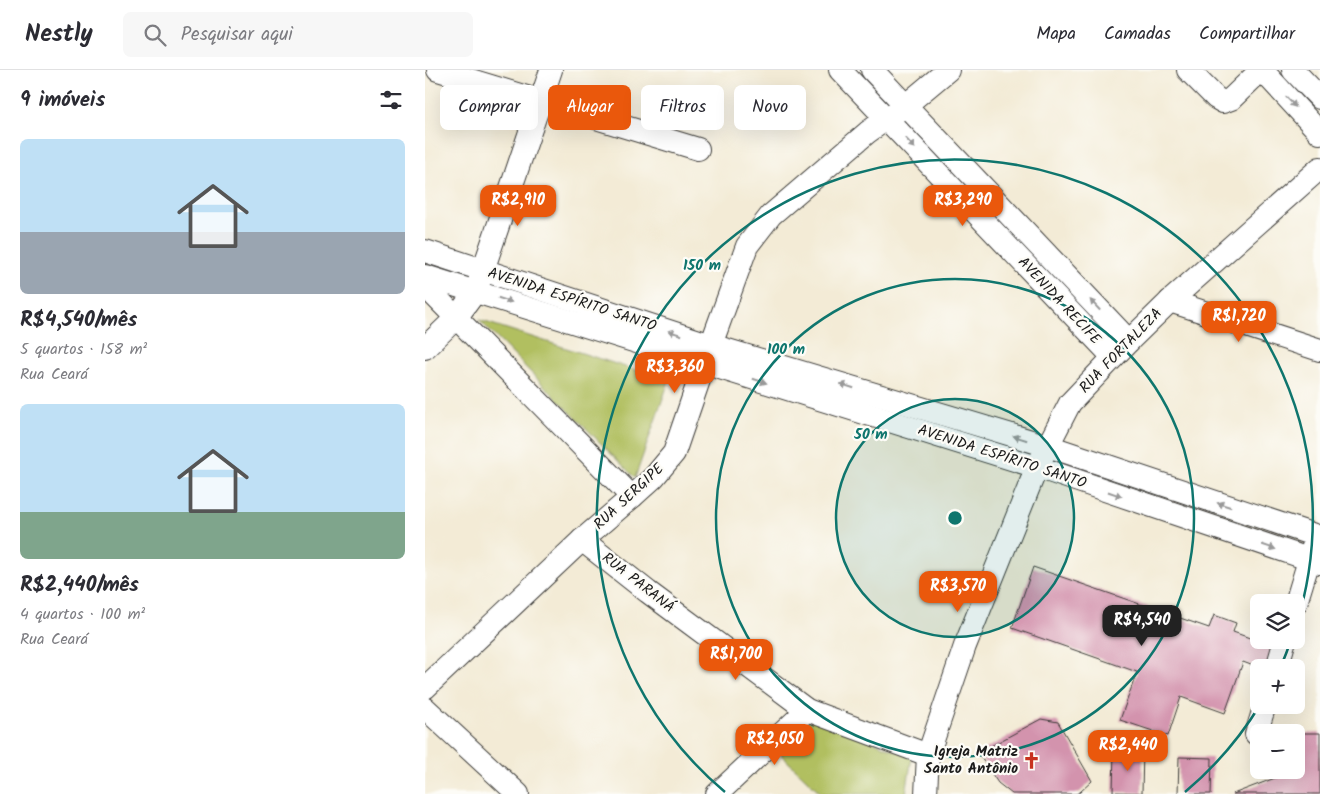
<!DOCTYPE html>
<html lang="pt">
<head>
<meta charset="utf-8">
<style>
	:root { --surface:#fff; --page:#f7f7f7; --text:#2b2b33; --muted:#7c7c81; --line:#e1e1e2; --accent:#ea580c }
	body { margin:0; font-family:Kalam,sans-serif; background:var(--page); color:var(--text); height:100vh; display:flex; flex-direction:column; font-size:19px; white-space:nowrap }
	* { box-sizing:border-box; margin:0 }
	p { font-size:16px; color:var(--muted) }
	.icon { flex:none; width:28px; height:28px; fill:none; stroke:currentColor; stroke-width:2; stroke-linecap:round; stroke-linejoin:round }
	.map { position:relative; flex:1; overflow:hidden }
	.sheet { display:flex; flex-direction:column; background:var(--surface); width:425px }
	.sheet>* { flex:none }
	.top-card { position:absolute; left:15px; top:15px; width:475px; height:45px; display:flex; gap:10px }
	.buttons { position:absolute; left:825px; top:524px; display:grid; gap:10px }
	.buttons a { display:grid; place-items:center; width:55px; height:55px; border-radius:8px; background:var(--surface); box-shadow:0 5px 20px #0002; font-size:25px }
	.price { position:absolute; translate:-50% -42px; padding:0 11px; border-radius:10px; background:var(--accent); color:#fff; font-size:16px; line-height:32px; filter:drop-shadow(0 1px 2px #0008) }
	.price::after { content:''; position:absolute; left:50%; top:30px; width:15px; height:11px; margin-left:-8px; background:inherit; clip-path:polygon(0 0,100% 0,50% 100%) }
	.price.current { background:#222; color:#fff }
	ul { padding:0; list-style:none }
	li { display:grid; align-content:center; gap:10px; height:265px; padding:0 20px }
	li span { display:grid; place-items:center; height:155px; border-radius:8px; color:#555 }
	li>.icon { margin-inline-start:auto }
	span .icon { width:90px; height:90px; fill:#fffc; stroke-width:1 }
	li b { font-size:21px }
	h2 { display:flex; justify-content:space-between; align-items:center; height:60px; padding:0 20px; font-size:21px }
	.chip { padding:0 18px; border-radius:8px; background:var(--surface); box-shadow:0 5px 20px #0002; font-size:18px; line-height:45px }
	.chip.current { background:var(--accent); color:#fff }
	header { display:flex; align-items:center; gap:30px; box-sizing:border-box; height:70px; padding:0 25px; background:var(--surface); border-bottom:1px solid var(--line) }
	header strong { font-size:24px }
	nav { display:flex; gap:28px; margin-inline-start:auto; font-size:18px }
	.search { width:350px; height:45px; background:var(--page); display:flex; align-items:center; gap:12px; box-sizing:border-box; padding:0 18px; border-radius:8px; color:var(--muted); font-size:19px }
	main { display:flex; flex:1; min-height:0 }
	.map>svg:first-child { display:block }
	.green { fill:#b1bf61; stroke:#666e3e }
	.building { fill:#d393ad }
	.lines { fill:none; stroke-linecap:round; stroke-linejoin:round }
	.minor-casing { stroke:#3c3b38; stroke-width:24 }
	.minor { stroke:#fff; stroke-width:22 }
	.oneway { fill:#999 }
	.ring { fill:none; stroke:#0f766e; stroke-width:2.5 }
	.labels { text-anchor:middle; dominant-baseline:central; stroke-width:4.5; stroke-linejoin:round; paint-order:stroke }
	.street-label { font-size:15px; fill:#1c1c1c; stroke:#fdfcf7 }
	.poi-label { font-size:15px; font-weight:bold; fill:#1c1c1c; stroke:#fdfcf7; text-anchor:end }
	.centre { fill:#0f766e; stroke:#fdfcf7; stroke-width:2.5 }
	.ring-label { font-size:15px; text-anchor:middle; font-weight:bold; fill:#0f766e; stroke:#fdfcf7; stroke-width:4.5; stroke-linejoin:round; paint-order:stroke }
</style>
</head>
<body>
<header>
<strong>Nestly</strong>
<div class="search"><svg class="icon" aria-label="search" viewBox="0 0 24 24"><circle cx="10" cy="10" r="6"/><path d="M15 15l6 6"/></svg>Pesquisar aqui</div>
<nav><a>Mapa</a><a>Camadas</a><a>Compartilhar</a></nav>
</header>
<main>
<section class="sheet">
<h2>9 imóveis<svg class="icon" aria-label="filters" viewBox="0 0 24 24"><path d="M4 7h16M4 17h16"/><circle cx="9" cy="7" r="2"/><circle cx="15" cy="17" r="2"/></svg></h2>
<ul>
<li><span style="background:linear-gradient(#bfe0f5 60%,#9aa5b1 0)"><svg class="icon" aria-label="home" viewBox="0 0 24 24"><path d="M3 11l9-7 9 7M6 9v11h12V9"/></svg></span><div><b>R$4,540/mês</b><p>5 quartos · 158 m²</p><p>Rua Ceará</p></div></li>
<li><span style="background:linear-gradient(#bfe0f5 70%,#7fa58c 0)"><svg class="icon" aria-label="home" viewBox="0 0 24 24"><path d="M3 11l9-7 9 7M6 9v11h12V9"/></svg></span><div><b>R$2,440/mês</b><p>4 quartos · 100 m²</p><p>Rua Ceará</p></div></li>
</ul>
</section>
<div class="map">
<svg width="895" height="724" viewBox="0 0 895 724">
	<rect width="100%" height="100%" fill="#fdfcf7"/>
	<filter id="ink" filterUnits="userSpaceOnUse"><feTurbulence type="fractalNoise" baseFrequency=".02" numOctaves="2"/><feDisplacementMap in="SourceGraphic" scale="10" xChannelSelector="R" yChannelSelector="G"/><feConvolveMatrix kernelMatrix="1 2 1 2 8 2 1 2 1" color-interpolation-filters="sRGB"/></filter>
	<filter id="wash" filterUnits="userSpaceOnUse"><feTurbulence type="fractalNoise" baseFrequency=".0096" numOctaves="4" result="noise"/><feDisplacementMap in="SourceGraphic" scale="20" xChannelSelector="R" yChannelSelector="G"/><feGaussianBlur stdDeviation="1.12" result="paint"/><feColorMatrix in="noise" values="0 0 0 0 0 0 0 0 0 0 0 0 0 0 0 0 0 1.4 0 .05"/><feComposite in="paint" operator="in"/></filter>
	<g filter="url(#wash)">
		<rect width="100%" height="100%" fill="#f3ebd6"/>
		<g class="green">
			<polygon points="54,250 244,311 210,408"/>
			<polygon points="386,647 487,687 481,724 397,724 356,685"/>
		</g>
		<g id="blocks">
			<g class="building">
				<polygon points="608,497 784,558 789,545 811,553 808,562 850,577 843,598 834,598 818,592 800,643 756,627 743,666 695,650 712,602 587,558"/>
				<polygon points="616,649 633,652 667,711 655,722 651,724 587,724 573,713 553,683"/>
				<polygon points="871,663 895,663 895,724 808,724 871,700"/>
				<polygon points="689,680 718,681 717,723 688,722"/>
				<polygon points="754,687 787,688 786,724 753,724"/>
			</g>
		</g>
	</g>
	<g filter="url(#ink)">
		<use href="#blocks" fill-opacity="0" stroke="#3c3b38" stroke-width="1"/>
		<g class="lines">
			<defs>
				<g id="minor">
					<polyline points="13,0 273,79"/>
					<polyline points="415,0 688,287"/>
					<polyline points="447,0 704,271"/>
					<polyline points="763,0 791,28 798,32 806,29 836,0"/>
					<polyline points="837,0 895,63"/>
					<polyline points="868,0 895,28"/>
					<polyline points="0,181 286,275 623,376 895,467"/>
					<polyline points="0,206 612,397 895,493"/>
					<polyline points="0,216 207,427"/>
					<polyline points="745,231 895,280"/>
					<polyline points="0,278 31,248 51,221 126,0"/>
					<polyline points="157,470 223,522 382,640 503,685"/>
					<polyline points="871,533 888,477"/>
					<polyline points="852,598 860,570"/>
					<polyline points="0,618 157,470 207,427 229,407 249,383 286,275 322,176 346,145 443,62 481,35 523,0"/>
					<polyline points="0,638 93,724"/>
					<polyline points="831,664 840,635"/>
					<polyline points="292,724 382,640"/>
					<polyline points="501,724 503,685 540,576 612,397 645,333 704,271 745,231 895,98"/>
				</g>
			</defs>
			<use href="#minor" class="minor-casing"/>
			<use href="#minor" class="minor"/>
		</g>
		<defs><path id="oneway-solid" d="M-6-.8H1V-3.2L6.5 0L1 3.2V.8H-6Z" transform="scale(1.25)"/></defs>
		<g class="oneway">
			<use href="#oneway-solid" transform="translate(866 32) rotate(47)"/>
			<use href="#oneway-solid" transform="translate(485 73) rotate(47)"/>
			<use href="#oneway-solid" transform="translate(80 230) rotate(18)"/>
			<use href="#oneway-solid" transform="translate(670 235) rotate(-133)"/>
			<use href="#oneway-solid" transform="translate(250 263) rotate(-162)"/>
			<use href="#oneway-solid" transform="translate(335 311) rotate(17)"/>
			<use href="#oneway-solid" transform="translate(422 316) rotate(-163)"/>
			<use href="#oneway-solid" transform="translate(595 368) rotate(-163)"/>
			<use href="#oneway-solid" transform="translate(690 424) rotate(19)"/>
			<use href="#oneway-solid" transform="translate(799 435) rotate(-162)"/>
			<use href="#oneway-solid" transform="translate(844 477) rotate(19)"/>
		</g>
	</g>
	<circle cx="530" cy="448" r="119" fill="#0f766e" fill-opacity=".12"/>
	<g class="ring">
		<circle cx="530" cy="448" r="119"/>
		<circle cx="530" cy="448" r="239"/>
		<path d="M866 570A358 358 0 0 1 856 596M835 635A358 358 0 0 1 760 722M300 722A358 358 0 1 1 871 556"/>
	</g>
	<defs>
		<symbol id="church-bare" viewBox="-9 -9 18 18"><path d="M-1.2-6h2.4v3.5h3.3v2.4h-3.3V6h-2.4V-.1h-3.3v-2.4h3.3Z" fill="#c8321e" stroke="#fdfcf7" stroke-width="2.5" paint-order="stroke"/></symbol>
	</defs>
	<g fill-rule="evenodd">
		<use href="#church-bare" x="594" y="678" width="25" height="25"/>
	</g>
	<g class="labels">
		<g class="street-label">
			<text transform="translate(147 230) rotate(18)">AVENIDA ESPÍRITO SANTO</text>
			<text transform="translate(634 231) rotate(47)">AVENIDA RECIFE</text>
			<text transform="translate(696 281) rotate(-46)">RUA FORTALEZA</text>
			<text transform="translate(577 387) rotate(18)">AVENIDA ESPÍRITO SANTO</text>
			<text transform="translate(204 427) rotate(-43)">RUA SERGIPE</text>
			<text transform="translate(213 513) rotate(38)">RUA PARANÁ</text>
		</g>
		<g class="poi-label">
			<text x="593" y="682">Igreja Matriz<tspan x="593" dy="17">Santo Antônio</tspan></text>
		</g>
	</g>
	<circle cx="530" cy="448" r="8" class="centre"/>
	<g class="ring-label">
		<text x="277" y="200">150 m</text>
		<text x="361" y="284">100 m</text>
		<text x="446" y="369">50 m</text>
	</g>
</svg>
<div class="buttons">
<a><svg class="icon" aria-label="layers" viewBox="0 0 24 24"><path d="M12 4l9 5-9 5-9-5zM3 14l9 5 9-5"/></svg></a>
<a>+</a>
<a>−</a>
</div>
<b class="price" style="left:93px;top:157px">R$2,910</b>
<b class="price" style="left:538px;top:157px">R$3,290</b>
<b class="price" style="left:814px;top:273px">R$1,720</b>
<b class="price" style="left:250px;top:324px">R$3,360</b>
<b class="price" style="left:533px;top:543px">R$3,570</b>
<b class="price current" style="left:717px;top:577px">R$4,540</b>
<b class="price" style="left:311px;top:611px">R$1,700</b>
<b class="price" style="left:350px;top:696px">R$2,050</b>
<b class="price" style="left:703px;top:702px">R$2,440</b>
<div class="top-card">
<a class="chip">Comprar</a>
<a class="chip current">Alugar</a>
<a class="chip">Filtros</a>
<a class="chip">Novo</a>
</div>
</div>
</main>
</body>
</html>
